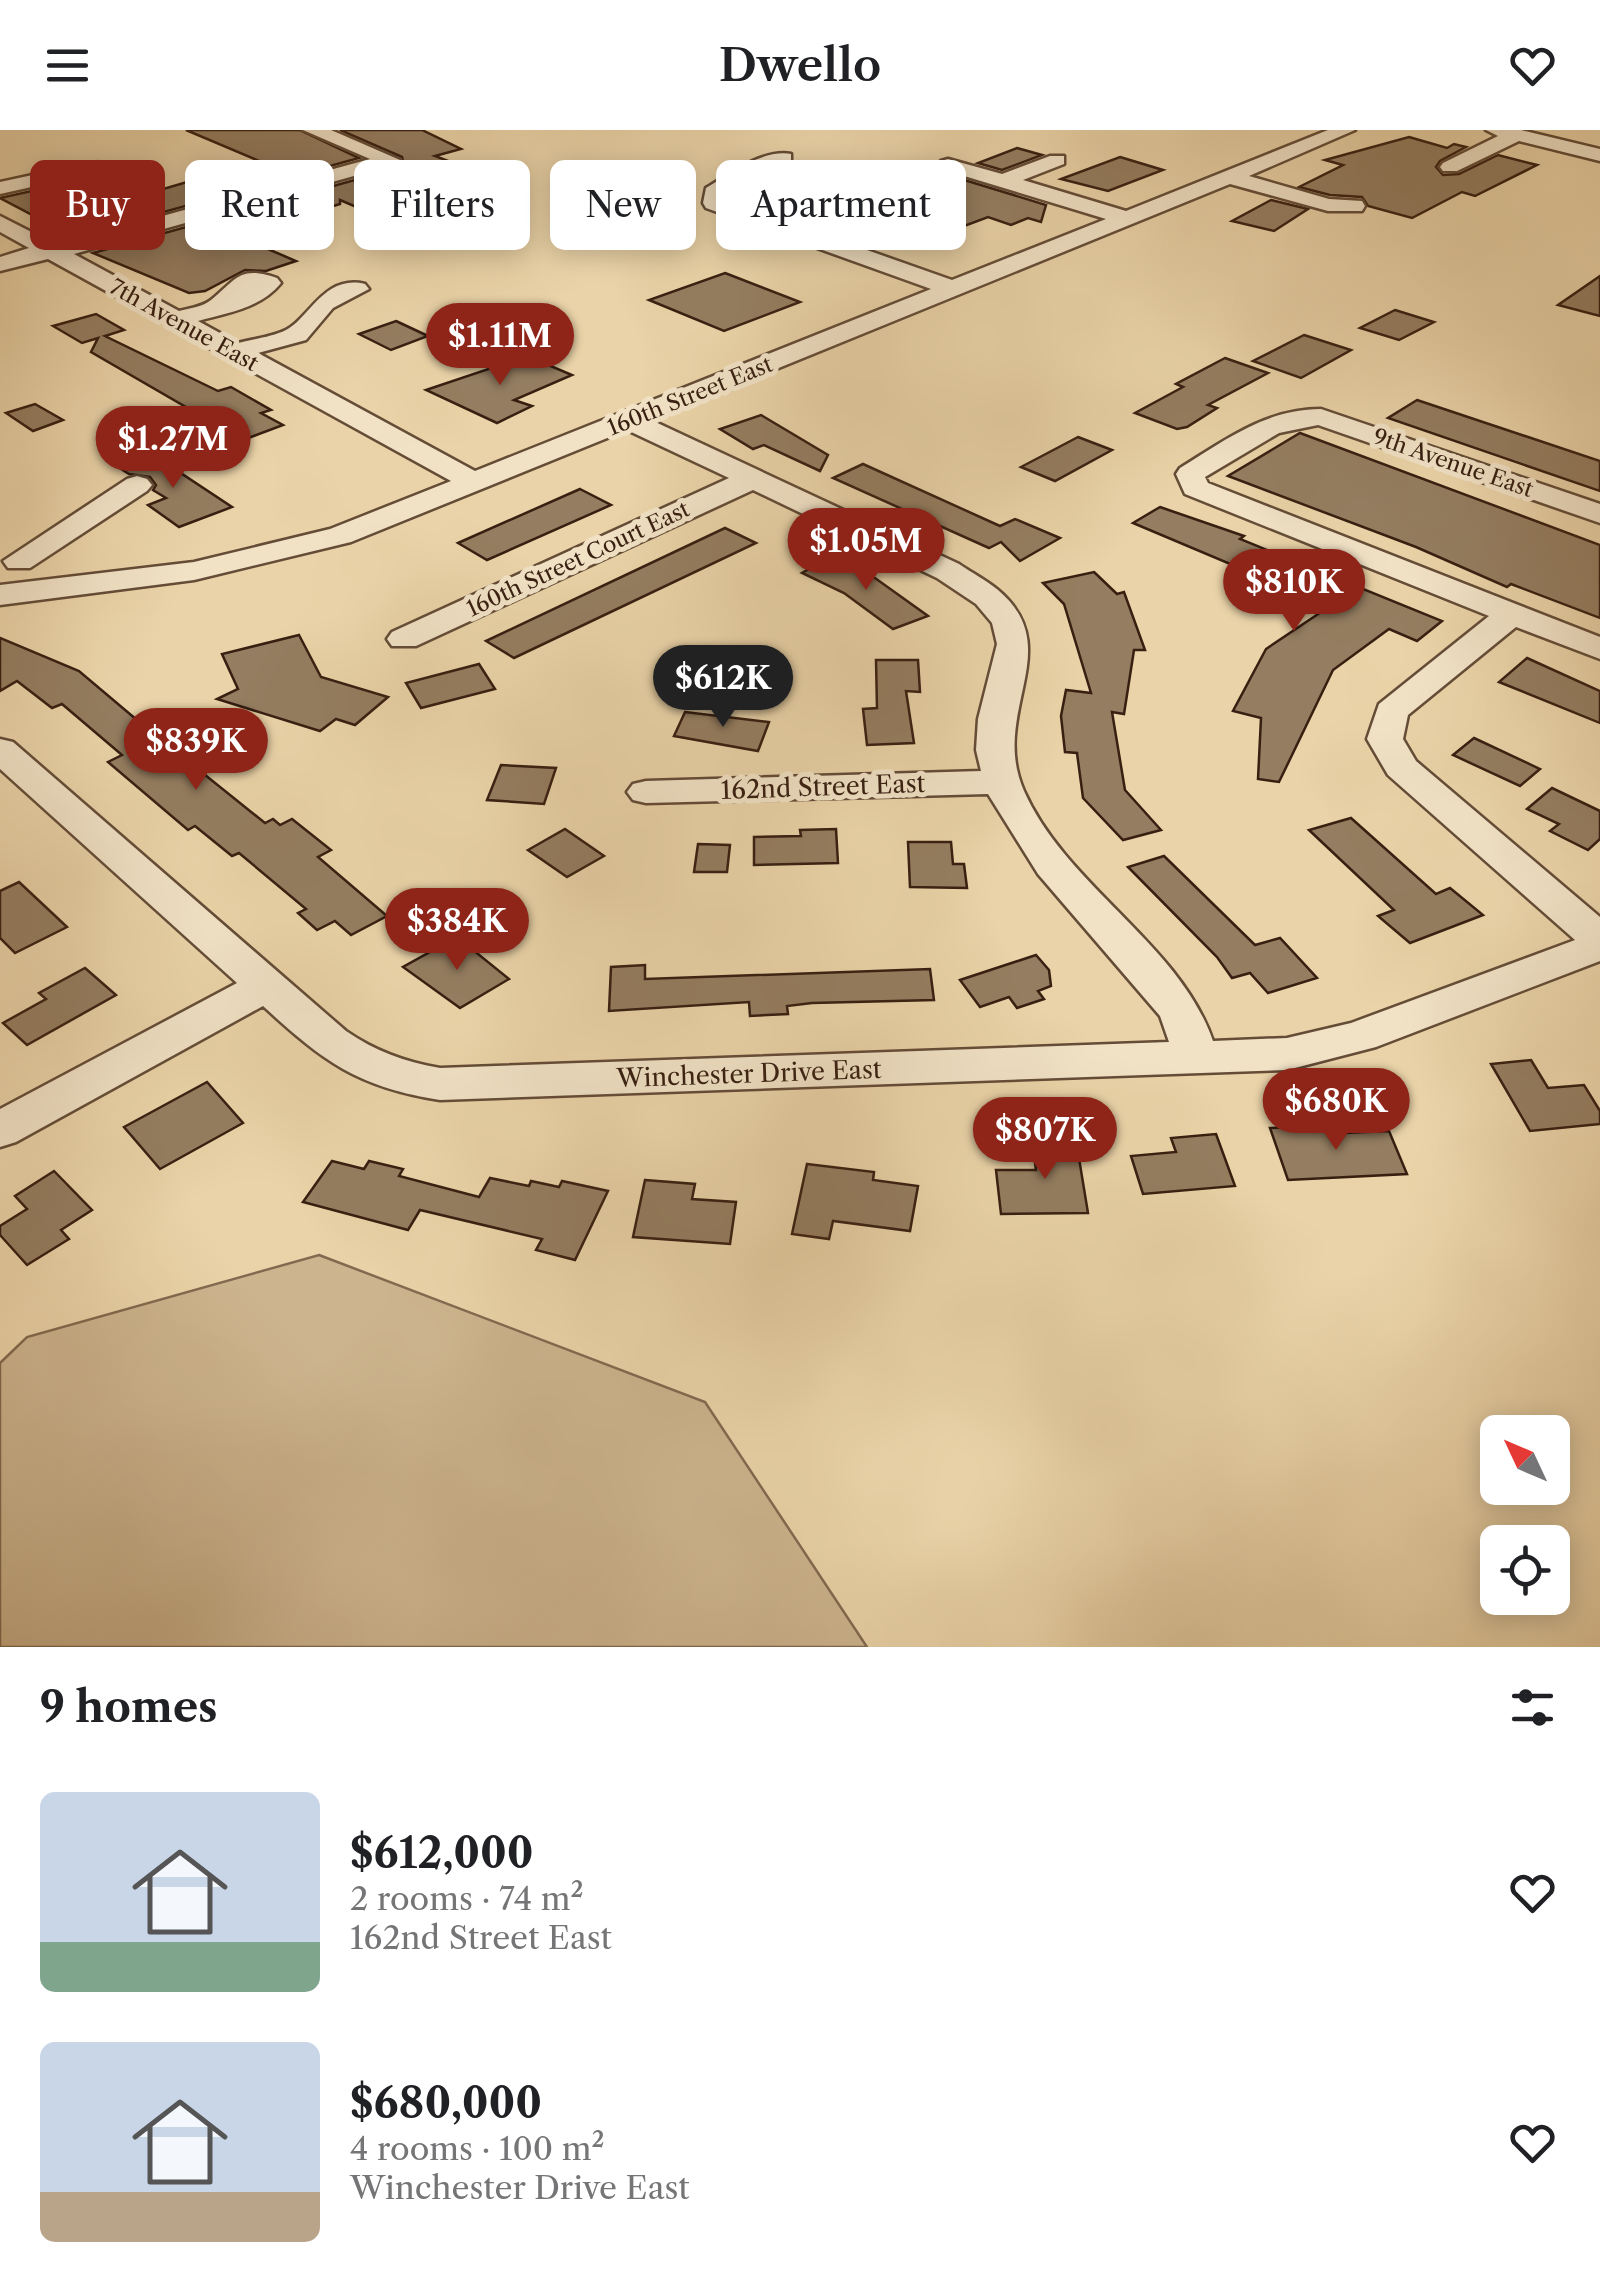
<!DOCTYPE html>
<html lang="en">
<head>
<meta charset="utf-8">
<style>
	:root { --surface:#fff; --page:#f6f6f6; --text:#202124; --muted:#757577; --accent:#8f2418 }
	body { margin:0; font-family:"Libre Caslon Text",serif; background:var(--page); color:var(--text); height:100vh; display:flex; flex-direction:column; font-size:38px; white-space:nowrap }
	* { box-sizing:border-box; margin:0 }
	p { font-size:32px; color:var(--muted) }
	.icon { flex:none; width:55px; height:55px; fill:none; stroke:currentColor; stroke-width:2; stroke-linecap:round; stroke-linejoin:round }
	.map { position:relative; height:1517px; overflow:hidden }
	.panel { display:flex; flex-direction:column; background:var(--surface); flex:1 }
	.panel>* { flex:none }
	.banner { position:absolute; left:30px; top:30px; width:1000px; height:90px; display:flex; gap:20px }
	.needle { width:65px; rotate:314deg }
	.buttons { position:absolute; left:1480px; top:1285px; display:grid; gap:20px }
	.buttons a { display:grid; place-items:center; width:90px; height:90px; border-radius:15px; background:var(--surface); box-shadow:0 5px 25px #0003; font-size:50px }
	.price { position:absolute; translate:-50% -85px; padding:0 22px; border-radius:35px; background:var(--accent); color:#fff; font-size:32px; line-height:65px; filter:drop-shadow(0 2px 5px #0008) }
	.price::after { content:''; position:absolute; left:50%; top:60px; width:30px; height:22px; margin-left:-15px; background:inherit; clip-path:polygon(0 0,100% 0,50% 100%) }
	.price.on { background:#222; color:#fff }
	ul { padding:0; list-style:none }
	li { display:flex; align-items:center; gap:30px; height:250px; padding:0 40px }
	li span { display:grid; place-items:center; flex:none; width:280px; height:200px; border-radius:15px; color:#555 }
	li>.icon { margin-inline-start:auto }
	span .icon { width:120px; height:120px; fill:#fffc; stroke-width:1 }
	li b { font-size:42px }
	h2 { display:flex; justify-content:space-between; align-items:center; height:120px; padding:0 40px; font-size:42px }
	.tag { padding:0 35px; border-radius:15px; background:var(--surface); box-shadow:0 5px 25px #0003; font-size:35px; line-height:90px }
	.tag.on { background:var(--accent); color:#fff }
	header { display:flex; justify-content:space-between; align-items:center; height:130px; padding:0 40px; background:var(--surface); font-size:45px; font-weight:600 }
	.map>svg:first-child { display:block }
	.green { fill:#ccb48e; stroke:#826a50; stroke-width:2.5 }
	.building { fill:#947d60; stroke:#371f11; stroke-width:2.5 }
	.lines { fill:none; stroke-linecap:round; stroke-linejoin:round }
	.minor-casing { stroke:#644c37; stroke-width:5 }
	.minor { fill:#f1e2c6; fill-rule:evenodd }
	.labels { text-anchor:middle; dominant-baseline:central; stroke-width:10; stroke-linejoin:round; paint-order:stroke }
	.far-street-label { font-size:22px; fill:#371f11; stroke:#f1e2c6 }
	.street-label { font-size:25px; fill:#371f11; stroke:#f1e2c6 }
</style>
</head>
<body>
<header><svg class="icon" aria-label="menu" viewBox="0 0 24 24"><path d="M4 6h16M4 12h16M4 18h16"/></svg>Dwello<svg class="icon" aria-label="heart" viewBox="0 0 24 24"><path d="M12 20l-8-8c-3-5 5-10 8-4 3-6 11-1 8 4z"/></svg></header>
<div class="map">
<svg width="1600" height="1517" viewBox="0 0 1600 1517">
	<rect width="100%" height="100%" fill="#ead3a8"/>
	<filter id="stains"><feTurbulence type="fractalNoise" baseFrequency=".002" numOctaves="4"/><feColorMatrix values="0 0 0 0 .2 0 0 0 0 .09 0 0 0 0 .02 0 0 0 .5 -.17"/></filter>
	<radialGradient id="worn" r=".72"><stop offset=".6" stop-color="#630" stop-opacity="0"/><stop offset="1" stop-color="#630" stop-opacity=".3"/></radialGradient>
	<polygon class="green" points="319,1125 705,1272 867,1517 0,1517 0,1233 27,1207"/>
	<g class="building">
		<polygon points="186,0 300,0 359,28 66,109 44,97 51,95 0,68 73,52 79,44 74,37 98,31 160,60 259,31"/>
		<polygon points="340,0 422,0 461,19 435,26 482,44 361,79 340,70 340,74 235,105 296,131 266,141 245,140 205,161 189,163 93,123 398,38 403,32 402,27"/>
		<polygon points="1409,7 1447,18 1454,14 1466,17 1440,31 1436,37 1443,45 1459,44 1498,25 1537,35 1475,66 1462,62 1412,88 1368,76 1362,67 1330,65 1299,57 1343,35 1325,30"/>
		<polygon points="1017,18 1042,25 1002,40 978,33"/>
		<polygon points="1120,27 1163,40 1108,61 1061,49"/>
		<polygon points="948,45 1046,75 1041,92 1028,88 1011,95 988,87 951,101 881,79 928,60 918,56"/>
		<polygon points="1271,70 1308,79 1274,101 1232,91"/>
		<polygon points="725,143 800,172 724,201 649,170"/>
		<polygon points="1600,146 1600,186 1558,175"/>
		<polygon points="1395,180 1434,192 1399,210 1360,198"/>
		<polygon points="96,184 124,200 105,206 218,261 231,257 271,280 261,283 283,295 243,310 91,222 98,208 82,213 53,196"/>
		<polygon points="396,191 428,206 391,220 359,204"/>
		<polygon points="1304,205 1351,220 1301,248 1253,231"/>
		<polygon points="527,226 572,245 514,270 532,276 497,293 426,260"/>
		<polygon points="1225,228 1268,243 1208,275 1217,278 1187,297 1177,299 1135,283 1183,257 1176,254"/>
		<polygon points="1417,270 1600,331 1600,361 1388,288"/>
		<polygon points="35,274 63,290 33,301 6,283"/>
		<polygon points="761,285 828,325 820,341 764,315 753,319 720,299"/>
		<polygon points="1300,303 1600,415 1600,488 1511,454 1507,457 1416,417 1228,346"/>
		<polygon points="1078,307 1112,320 1055,351 1021,337"/>
		<polygon points="138,321 167,340 173,338 232,377 179,397 148,375 166,368 153,360 156,355 150,347 129,344 109,331"/>
		<polygon points="863,334 1000,396 1015,389 1060,408 1020,431 1001,412 989,418 833,348"/>
		<polygon points="580,359 611,375 487,430 458,413"/>
		<polygon points="1160,377 1244,406 1240,409 1442,491 1417,511 1389,499 1333,540 1279,652 1258,649 1261,588 1233,581 1266,519 1330,476 1133,393"/>
		<polygon points="725,398 756,413 514,528 486,511"/>
		<polygon points="831,427 875,448 928,486 893,499 844,463 802,443"/>
		<polygon points="1094,442 1117,464 1124,462 1145,520 1134,520 1124,584 1112,582 1125,660 1161,700 1123,710 1083,668 1077,623 1065,622 1061,586 1066,560 1091,563 1064,474 1043,453"/>
		<polygon points="299,505 321,547 388,567 355,595 336,589 320,601 217,569 238,559 222,524"/>
		<polygon points="0,508 79,541 150,601 164,595 188,614 174,620 265,693 273,689 280,695 292,689 331,720 318,727 387,786 351,805 335,791 317,800 298,783 306,779 239,723 232,726 195,696 188,700 108,632 122,625 62,574 52,578 17,551 0,561"/>
		<polygon points="1527,528 1600,561 1600,593 1499,552"/>
		<polygon points="876,530 918,530 920,562 906,561 914,613 867,615 863,579 877,578"/>
		<polygon points="479,534 495,559 421,578 406,553"/>
		<polygon points="685,582 769,592 758,621 674,606"/>
		<polygon points="1474,608 1540,639 1520,656 1453,625"/>
		<polygon points="501,635 556,638 544,674 487,670"/>
		<polygon points="1552,658 1600,681 1600,709 1588,720 1550,701 1559,694 1527,679"/>
		<polygon points="1351,688 1436,764 1450,758 1483,785 1410,813 1378,786 1394,780 1309,700"/>
		<polygon points="565,699 604,726 567,747 528,720"/>
		<polygon points="836,699 838,733 754,735 754,707 801,706 800,700"/>
		<polygon points="908,712 951,712 953,734 964,734 967,758 910,757"/>
		<polygon points="698,714 730,715 727,742 694,742"/>
		<polygon points="1164,726 1255,815 1280,808 1317,848 1268,863 1250,843 1232,848 1217,827 1128,737"/>
		<polygon points="19,752 67,797 15,823 0,808 0,761"/>
		<polygon points="457,807 509,849 460,878 403,837"/>
		<polygon points="1036,825 1049,840 1051,856 1038,861 1044,869 1017,878 1009,867 980,877 960,850"/>
		<polygon points="645,835 645,849 930,839 934,870 812,873 787,876 788,884 750,886 749,872 609,881 611,837"/>
		<polygon points="85,838 116,865 27,915 3,893 46,869 39,863"/>
		<polygon points="1531,930 1548,958 1584,955 1600,981 1600,994 1530,1001 1491,934"/>
		<polygon points="207,952 243,993 160,1039 124,997"/>
		<polygon points="1314,996 1316,999 1343,998 1344,1003 1389,1001 1407,1044 1288,1050 1270,998"/>
		<polygon points="1216,1004 1235,1056 1143,1064 1131,1026 1176,1022 1171,1008"/>
		<polygon points="1032,1010 1076,1010 1088,1083 1001,1084 996,1040 1036,1040"/>
		<polygon points="332,1031 364,1039 369,1031 403,1039 399,1046 479,1067 490,1048 529,1056 531,1051 559,1057 562,1051 608,1061 575,1130 536,1120 542,1109 420,1080 408,1100 303,1072"/>
		<polygon points="807,1034 874,1042 873,1050 918,1056 910,1101 833,1091 829,1109 792,1104"/>
		<polygon points="54,1041 92,1080 61,1100 69,1109 27,1135 0,1105 0,1096 27,1079 15,1066"/>
		<polygon points="645,1050 695,1054 692,1069 736,1072 730,1114 633,1107"/>
	</g>
	<g class="lines">
		<defs>
			<g id="minor">
				<path d="M 303,0 L 331,0 L 400,30 L 397,34 L 74,124 L 179,181 C 190,178 203,177 211,170 C 237,149 239,135 277,148 L 281,153 C 261,178 227,183 198,191 L 238,213 C 253,209 272,207 286,200 C 309,189 324,144 365,154 L 369,159 L 333,178 L 306,210 L 258,223 L 475,341 L 931,159 L 706,78 L 703,73 L 706,58 C 729,44 763,19 791,24 L 791,32 L 751,47 L 725,65 L 725,70 L 952,150 L 1106,89 L 941,39 L 938,35 L 941,31 L 948,29 L 1002,44 L 1050,26 L 1064,26 L 1064,34 L 1023,50 L 1126,81 L 1328,0 L 1355,0 L 1249,46 L 1329,69 L 1362,71 L 1365,76 L 1362,81 L 1328,81 L 1230,54 L 651,290 L 959,434 C 972,443 986,450 998,460 C 1068,519 989,582 1024,661 C 1067,757 1179,813 1213,911 L 1287,908 L 1351,893 L 1575,810 L 1388,645 L 1367,609 L 1379,574 L 1489,486 L 1185,364 L 1176,344 L 1180,338 C 1225,310 1266,279 1321,279 L 1600,374 L 1600,393 L 1318,295 L 1279,303 L 1205,347 L 1208,353 L 1600,507 L 1600,529 L 1516,497 L 1408,585 L 1403,609 L 1416,631 L 1600,787 L 1600,831 L 1376,917 L 1287,940 L 440,970 C 357,957 323,931 263,876 L 16,1012 L 0,1017 L 0,979 L 237,853 L 0,639 L 0,609 L 13,612 L 346,901 C 375,921 405,932 440,938 L 1169,912 L 1160,886 L 1038,744 L 988,664 L 646,673 L 633,670 L 627,662 L 633,654 L 646,651 L 981,641 L 976,620 L 978,589 L 997,514 L 992,493 L 976,474 L 937,448 L 753,360 L 416,516 L 392,516 L 387,509 L 392,502 L 729,348 L 627,300 L 351,412 L 194,450 L 0,475 L 0,455 L 194,432 L 330,399 L 451,351 L 48,129 L 0,141 L 0,127 L 29,118 L 0,102 L 0,86 L 57,115 L 370,29 Z"/>
				<polygon points="1486,0 1521,0 1600,19 1600,31 1519,11 1457,41 1443,41 1440,37 1443,33 1498,6"/>
				<polygon points="65,38 72,40 75,44 72,48 0,64 0,52"/>
				<polygon points="137,346 147,349 152,355 147,361 30,438 8,438 3,431 127,349"/>
			</g>
		</defs>
		<use href="#minor" class="minor-casing"/>
		<use href="#minor" class="minor"/>
	</g>
	<g class="labels">
		<g class="far-street-label">
			<text transform="translate(184 195) rotate(29)">7th Avenue East</text>
			<text transform="translate(690 266) rotate(-22)">160th Street East</text>
			<text transform="translate(1453 333) rotate(19)">9th Avenue East</text>
			<text transform="translate(578 429) rotate(-25)">160th Street Court East</text>
		</g>
		<g class="street-label">
			<text transform="translate(823 657) rotate(-2)">162nd Street East</text>
			<text transform="translate(749 944) rotate(-2)">Winchester Drive East</text>
		</g>
	</g>
	<rect width="100%" height="100%" filter="url(#stains)"/>
	<rect width="100%" height="100%" fill="url(#worn)"/>
</svg>
<div class="buttons">
<a><svg class="needle" viewBox="-14 -14 28 28"><path d="M0-13l5 13h-10z" fill="#e53935"/><path d="M0 13l5-13h-10z" fill="#757577"/></svg></a>
<a><svg class="icon" aria-label="locate" viewBox="0 0 24 24"><circle cx="12" cy="12" r="6"/><path d="M12 2v4M12 18v4M2 12h4M18 12h4"/></svg></a>
</div>
<b class="price" style="left:500px;top:258px">$1.11M</b>
<b class="price" style="left:173px;top:361px">$1.27M</b>
<b class="price" style="left:866px;top:463px">$1.05M</b>
<b class="price" style="left:1294px;top:504px">$810K</b>
<b class="price on" style="left:723px;top:600px">$612K</b>
<b class="price" style="left:196px;top:663px">$839K</b>
<b class="price" style="left:457px;top:843px">$384K</b>
<b class="price" style="left:1336px;top:1023px">$680K</b>
<b class="price" style="left:1045px;top:1052px">$807K</b>
<div class="banner">
<a class="tag on">Buy</a>
<a class="tag">Rent</a>
<a class="tag">Filters</a>
<a class="tag">New</a>
<a class="tag">Apartment</a>
</div>
</div>
<section class="panel">
<h2>9 homes<svg class="icon" aria-label="filters" viewBox="0 0 24 24"><path d="M4 7h16M4 17h16"/><circle cx="9" cy="7" r="2"/><circle cx="15" cy="17" r="2"/></svg></h2>
<ul>
<li><span style="background:linear-gradient(#c9d6e8 75%,#7fa58c 0)"><svg class="icon" aria-label="home" viewBox="0 0 24 24"><path d="M3 11l9-7 9 7M6 9v11h12V9"/></svg></span><div><b>$612,000</b><p>2 rooms · 74 m²</p><p>162nd Street East</p></div><svg class="icon" aria-label="heart" viewBox="0 0 24 24"><path d="M12 20l-8-8c-3-5 5-10 8-4 3-6 11-1 8 4z"/></svg></li>
<li><span style="background:linear-gradient(#c9d6e8 75%,#b9a48a 0)"><svg class="icon" aria-label="home" viewBox="0 0 24 24"><path d="M3 11l9-7 9 7M6 9v11h12V9"/></svg></span><div><b>$680,000</b><p>4 rooms · 100 m²</p><p>Winchester Drive East</p></div><svg class="icon" aria-label="heart" viewBox="0 0 24 24"><path d="M12 20l-8-8c-3-5 5-10 8-4 3-6 11-1 8 4z"/></svg></li>
</ul>
</section>
</body>
</html>
